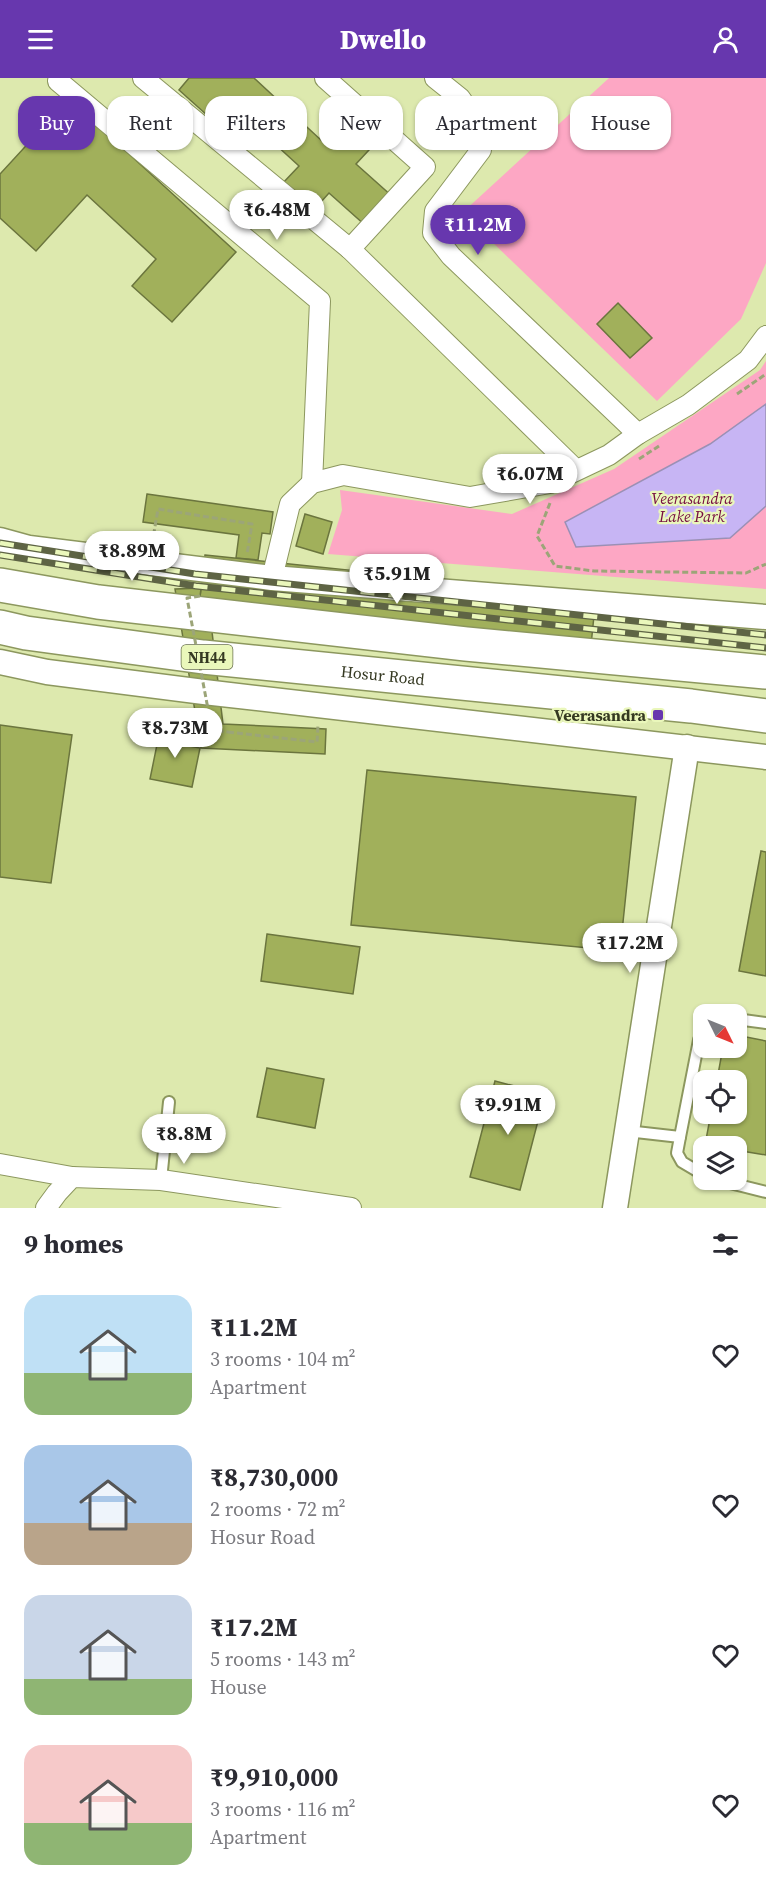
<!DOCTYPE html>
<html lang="en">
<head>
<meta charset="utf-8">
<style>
	:root { --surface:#fff; --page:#f2f2f3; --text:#2b2b33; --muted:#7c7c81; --accent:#6737ae }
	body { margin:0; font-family:"Source Serif 4",serif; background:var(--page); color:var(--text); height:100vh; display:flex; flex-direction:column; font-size:22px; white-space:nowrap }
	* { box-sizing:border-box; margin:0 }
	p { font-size:20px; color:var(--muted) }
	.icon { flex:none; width:33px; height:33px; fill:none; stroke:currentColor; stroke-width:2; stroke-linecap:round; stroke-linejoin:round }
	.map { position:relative; height:1130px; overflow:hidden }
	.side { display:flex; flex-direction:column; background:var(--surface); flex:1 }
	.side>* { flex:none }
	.guide { position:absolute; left:18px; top:18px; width:730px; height:54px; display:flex; gap:12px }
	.needle { width:39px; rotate:133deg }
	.controls { position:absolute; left:693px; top:926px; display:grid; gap:12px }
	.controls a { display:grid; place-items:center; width:54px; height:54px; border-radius:12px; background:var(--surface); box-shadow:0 2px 4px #0004; font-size:30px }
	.price { position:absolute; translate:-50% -51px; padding:0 14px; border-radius:21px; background:#fff; color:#222; font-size:20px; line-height:39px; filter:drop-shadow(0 2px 3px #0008) }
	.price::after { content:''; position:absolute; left:50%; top:36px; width:18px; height:14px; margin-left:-9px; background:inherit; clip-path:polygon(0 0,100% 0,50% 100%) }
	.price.on { background:var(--accent); color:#fff }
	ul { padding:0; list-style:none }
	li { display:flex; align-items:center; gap:18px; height:150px; padding:0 24px }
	li span { display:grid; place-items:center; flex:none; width:168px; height:120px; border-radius:18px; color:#555 }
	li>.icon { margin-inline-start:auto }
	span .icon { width:72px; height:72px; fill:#fffc; stroke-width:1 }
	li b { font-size:26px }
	h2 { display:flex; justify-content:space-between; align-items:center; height:72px; padding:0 24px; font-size:26px }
	.chip { padding:0 21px; border-radius:18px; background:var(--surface); box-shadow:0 2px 4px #0004; font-size:21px; line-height:54px }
	.chip.on { background:var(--accent); color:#fff }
	header { display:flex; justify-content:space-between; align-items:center; height:78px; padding:0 24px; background:var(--accent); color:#fff; font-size:27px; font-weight:800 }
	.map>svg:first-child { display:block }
	.green { fill:#fda7c4 }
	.water { fill:#c7b5f4; stroke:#9b90b5; stroke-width:1.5 }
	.building { fill:#a1b05b; stroke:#6b753e; stroke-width:1.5 }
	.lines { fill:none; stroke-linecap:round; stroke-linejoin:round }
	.service-casing { stroke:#8c975e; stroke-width:14 }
	.minor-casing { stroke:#8c975e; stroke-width:22 }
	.tertiary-casing { stroke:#8c975e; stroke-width:27 }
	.trunk-casing { stroke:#8c975e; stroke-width:36 }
	.path { stroke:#9ca578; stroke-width:3; stroke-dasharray:6 3; stroke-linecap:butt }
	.service { stroke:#fff; stroke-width:10 }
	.minor { stroke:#fff; stroke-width:20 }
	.tertiary { stroke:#fff; stroke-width:24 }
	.trunk { stroke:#fff; stroke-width:33 }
	.rail-casing { stroke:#5e6444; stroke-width:7 }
	.rail { stroke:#eaf7bb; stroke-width:4.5; stroke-dasharray:14; stroke-linecap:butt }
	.path-bridge { stroke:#9ca578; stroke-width:3; stroke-dasharray:6 3; stroke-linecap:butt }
	.poi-dot { fill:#6737ae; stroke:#eaf7bb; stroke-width:2 }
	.labels { text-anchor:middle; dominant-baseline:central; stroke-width:4.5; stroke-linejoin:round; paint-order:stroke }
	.shield { fill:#eaf7bb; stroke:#6b7250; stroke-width:1.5 }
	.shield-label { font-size:15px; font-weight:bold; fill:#353922 }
	.park-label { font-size:16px; font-style:italic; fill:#760d41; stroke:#eaf7bb }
	.street-label { font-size:16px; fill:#353922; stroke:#eaf7bb }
	.poi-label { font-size:16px; font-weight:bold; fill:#353922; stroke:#eaf7bb; text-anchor:end }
</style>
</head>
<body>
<header><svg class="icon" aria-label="menu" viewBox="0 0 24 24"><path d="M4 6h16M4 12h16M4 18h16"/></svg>Dwello<svg class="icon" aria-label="person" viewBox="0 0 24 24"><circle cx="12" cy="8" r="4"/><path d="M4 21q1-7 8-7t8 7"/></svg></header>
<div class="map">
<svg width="766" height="1130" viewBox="0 0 766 1130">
	<rect width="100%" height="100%" fill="#dde9ae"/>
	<g class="green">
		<polygon points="609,0 766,0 766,185 741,241 657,323 462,135"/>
		<polygon points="766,283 766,511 328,476 342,432 340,412 512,436 614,391 760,292"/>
	</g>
	<polygon class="water" points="766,326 766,428 730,460 576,469 565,444 710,366"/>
	<g class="building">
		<polygon points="189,0 254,0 322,63 351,31 381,59 356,86 393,119 366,148 329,115 312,134 282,106 299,88 225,20 208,38 179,12"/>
		<polygon points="69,21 236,174 172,244 132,208 156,181 87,117 36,173 0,140 0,96"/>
		<polygon points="618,225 652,260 630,280 597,246"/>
		<polygon points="147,416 273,434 270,456 262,455 258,482 236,480 239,457 143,444"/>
		<polygon points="305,436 332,444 323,476 296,468"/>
		<polygon points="205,477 596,518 590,577 198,536"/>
		<polygon points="201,510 198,536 210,537 223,646 326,651 325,676 201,670 175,511"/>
		<polygon points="0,647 72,657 51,805 0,799"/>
		<polygon points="160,652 191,658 189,668 200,670 192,709 150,701"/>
		<polygon points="367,692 636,719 620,873 351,847"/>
		<polygon points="761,773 766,774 766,898 739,893"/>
		<polygon points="267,856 360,869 353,916 261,903"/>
		<polygon points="736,957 766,963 766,1077 736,1072 736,1068 705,1067 711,1035 736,1035 736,1002 717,1002 723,969 736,969"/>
		<polygon points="267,990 324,1001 315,1050 257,1039"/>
		<polygon points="495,1003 545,1016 520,1112 470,1099"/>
	</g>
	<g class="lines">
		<defs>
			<g id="service">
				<polyline points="736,941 766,945"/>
				<polyline points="627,1053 680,1059 677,1075 682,1084 704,1097"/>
				<polyline points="680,1059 699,962 704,949"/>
				<polyline points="714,1101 766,1114"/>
				<polyline points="161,1102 169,1024"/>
			</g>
			<g id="minor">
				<polyline points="143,0 350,171 576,392"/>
				<polyline points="325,0 425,89 350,171"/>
				<polyline points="435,0 460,20 479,47 481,72 435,133 433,155 451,178 638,356"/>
				<polyline points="58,3 320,223 312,405"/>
				<polyline points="272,500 290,426 312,405 343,397 470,419 550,405 609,377 638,356 688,327 748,282 766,258"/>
				<polyline points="0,1086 72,1099"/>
				<polyline points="46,1130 57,1115 72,1099 161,1102 351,1130"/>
			</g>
			<g id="tertiary">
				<polyline points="0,462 29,470 272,500 766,539"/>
				<polyline points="0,584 47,594 204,614 766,679"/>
				<polyline points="615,1130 687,669"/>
			</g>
			<g id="trunk">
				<polyline points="0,507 98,524 466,566 766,594"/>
				<path id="s1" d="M 0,549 L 26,555 L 203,579 L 691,628 L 766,638"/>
			</g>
		</defs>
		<use href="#service" class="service-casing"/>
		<use href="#minor" class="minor-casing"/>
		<use href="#tertiary" class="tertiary-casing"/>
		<use href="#trunk" class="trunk-casing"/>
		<g class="path">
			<polyline points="737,316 766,296"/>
			<polyline points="639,381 659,368"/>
			<polyline points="550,425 537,458 555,488 594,493 746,495 766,486"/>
			<polyline points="152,466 158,431 252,446 247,476"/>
			<polyline points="228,654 317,664 318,647"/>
		</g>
		<use href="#service" class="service"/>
		<use href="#minor" class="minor"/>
		<use href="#tertiary" class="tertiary"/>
		<use href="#trunk" class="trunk"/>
		<defs>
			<g id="rail">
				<polyline points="0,465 195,496 766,557"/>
				<polyline points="0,477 196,508 766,570"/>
			</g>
		</defs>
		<use href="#rail" class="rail-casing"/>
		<use href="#rail" class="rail"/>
		<polyline class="path-bridge" points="200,518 187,520 212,652 228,654"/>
	</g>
	<rect class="poi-dot" x="652" y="631" width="12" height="12" rx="3"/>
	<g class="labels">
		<rect class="shield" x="181.5" y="567" width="51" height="24" rx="4.5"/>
		<g class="shield-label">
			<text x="207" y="579">NH44</text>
		</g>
		<g class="park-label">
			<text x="692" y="420">Veerasandra<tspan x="692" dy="18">Lake Park</tspan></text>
		</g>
		<g class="street-label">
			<text stroke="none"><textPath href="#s1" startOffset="386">Hosur Road</textPath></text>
		</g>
		<g class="poi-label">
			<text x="646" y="637">Veerasandra</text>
		</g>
	</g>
</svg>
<div class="controls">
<a><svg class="needle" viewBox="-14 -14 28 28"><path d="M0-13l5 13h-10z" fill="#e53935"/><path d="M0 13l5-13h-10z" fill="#7c7c81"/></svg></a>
<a><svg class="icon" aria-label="locate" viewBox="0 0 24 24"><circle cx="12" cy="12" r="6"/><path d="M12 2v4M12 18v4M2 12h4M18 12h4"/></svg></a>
<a><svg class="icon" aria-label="layers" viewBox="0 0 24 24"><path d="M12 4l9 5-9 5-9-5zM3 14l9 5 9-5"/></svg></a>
</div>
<b class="price" style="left:277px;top:163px">₹6.48M</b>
<b class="price on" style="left:478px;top:178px">₹11.2M</b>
<b class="price" style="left:530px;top:427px">₹6.07M</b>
<b class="price" style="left:132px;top:504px">₹8.89M</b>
<b class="price" style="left:397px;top:527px">₹5.91M</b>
<b class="price" style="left:175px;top:681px">₹8.73M</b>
<b class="price" style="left:630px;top:896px">₹17.2M</b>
<b class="price" style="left:508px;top:1058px">₹9.91M</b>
<b class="price" style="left:184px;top:1087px">₹8.8M</b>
<div class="guide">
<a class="chip on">Buy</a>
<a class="chip">Rent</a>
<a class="chip">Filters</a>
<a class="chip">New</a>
<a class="chip">Apartment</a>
<a class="chip">House</a>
</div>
</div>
<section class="side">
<h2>9 homes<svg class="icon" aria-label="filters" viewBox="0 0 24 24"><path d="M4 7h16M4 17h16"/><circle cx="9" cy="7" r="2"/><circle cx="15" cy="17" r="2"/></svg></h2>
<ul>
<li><span style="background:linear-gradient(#bfe0f5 65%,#8fb573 0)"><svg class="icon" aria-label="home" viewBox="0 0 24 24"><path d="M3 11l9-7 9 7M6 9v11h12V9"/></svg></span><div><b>₹11.2M</b><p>3 rooms · 104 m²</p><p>Apartment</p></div><svg class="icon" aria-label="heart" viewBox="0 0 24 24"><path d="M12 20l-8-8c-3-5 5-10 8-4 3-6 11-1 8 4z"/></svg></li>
<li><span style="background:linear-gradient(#a9c7e8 65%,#b9a48a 0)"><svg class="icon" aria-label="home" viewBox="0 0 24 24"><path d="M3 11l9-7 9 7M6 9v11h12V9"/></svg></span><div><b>₹8,730,000</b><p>2 rooms · 72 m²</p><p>Hosur Road</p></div><svg class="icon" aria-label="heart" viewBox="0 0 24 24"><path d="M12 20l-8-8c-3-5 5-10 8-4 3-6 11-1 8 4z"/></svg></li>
<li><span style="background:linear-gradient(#c9d6e8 70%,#8fb573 0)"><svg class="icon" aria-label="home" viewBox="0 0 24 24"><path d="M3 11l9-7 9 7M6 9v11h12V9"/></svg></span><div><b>₹17.2M</b><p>5 rooms · 143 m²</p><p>House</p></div><svg class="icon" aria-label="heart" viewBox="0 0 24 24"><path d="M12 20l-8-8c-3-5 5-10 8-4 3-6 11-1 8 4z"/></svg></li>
<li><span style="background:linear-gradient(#f6c9c9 65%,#8fb573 0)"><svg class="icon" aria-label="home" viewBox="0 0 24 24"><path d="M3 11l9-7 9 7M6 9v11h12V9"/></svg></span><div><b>₹9,910,000</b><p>3 rooms · 116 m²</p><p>Apartment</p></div><svg class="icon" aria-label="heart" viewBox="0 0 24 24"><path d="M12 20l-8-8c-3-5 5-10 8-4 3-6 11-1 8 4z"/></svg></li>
</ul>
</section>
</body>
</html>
